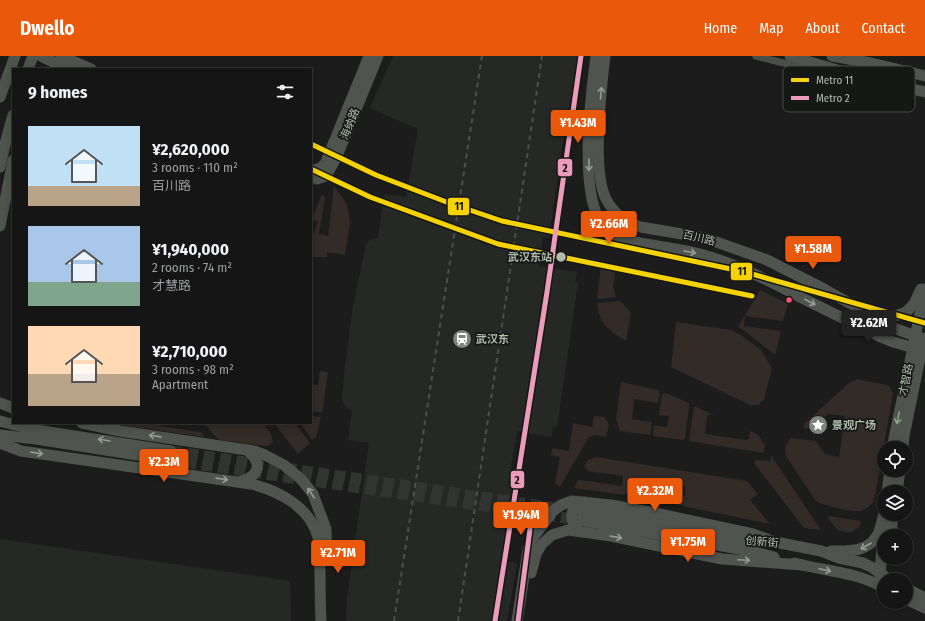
<!DOCTYPE html>
<html lang="en">
<head>
<meta charset="utf-8">
<style>
	:root { --surface:#151515; --page:#1e1e1e; --text:#f1f3f6; --muted:#9d9fa0; --line:#343434; --accent:#ea580c }
	body { margin:0; font-family:"Fira Sans Condensed","Noto Sans SC",sans-serif; background:var(--page); color:var(--text); height:100vh; display:flex; flex-direction:column; font-size:15px; white-space:nowrap }
	* { box-sizing:border-box; margin:0 }
	p { font-size:13px; color:var(--muted) }
	.icon { flex:none; width:22px; height:22px; fill:none; stroke:currentColor; stroke-width:2; stroke-linecap:round; stroke-linejoin:round }
	.map { position:relative; flex:1; overflow:hidden }
	.side { position:absolute; left:12px; top:12px; width:300px; height:356px; display:flex; flex-direction:column; background:var(--surface); border-radius:0px; box-shadow:0 2px 10px #0003,0 0 0 1px var(--line) }
	.side>* { flex:none }
	.controls { position:absolute; left:877px; top:385px; display:grid; gap:8px }
	.controls a { display:grid; place-items:center; width:36px; height:36px; border-radius:50%; background:var(--surface); box-shadow:0 2px 10px #0003,0 0 0 1px var(--line); font-size:20px }
	.price { position:absolute; translate:-50% -34px; padding:0 9px; border-radius:4px; background:var(--accent); color:#fff; font-size:13px; line-height:26px; filter:drop-shadow(0 1px 2px #0008) }
	.price::after { content:''; position:absolute; left:50%; top:24px; width:12px; height:9px; margin-left:-6px; background:inherit; clip-path:polygon(0 0,100% 0,50% 100%) }
	.price.active { background:#222; color:#fff }
	ul { padding:0; list-style:none }
	li { display:flex; align-items:center; gap:12px; height:100px; padding:0 16px }
	li span { display:grid; place-items:center; flex:none; width:112px; height:80px; border-radius:0px; color:#555 }
	li>.icon { margin-inline-start:auto }
	span .icon { width:48px; height:48px; fill:#fffc; stroke-width:1 }
	li b { font-size:17px }
	h2 { display:flex; justify-content:space-between; align-items:center; height:48px; padding:0 16px; font-size:17px }
	header { display:flex; align-items:center; gap:24px; box-sizing:border-box; height:56px; padding:0 20px; background:var(--accent); color:#fff }
	header strong { font-size:19px }
	nav { display:flex; gap:22px; margin-inline-start:auto; font-size:14px }
	.map>svg:first-child { display:block }
	.built { fill:#262826 }
	.green { fill:#322b28 }
	.lines { fill:none; stroke-linecap:round; stroke-linejoin:round }
	.secondary-tunnel { stroke:#323432; stroke-width:11; stroke-dasharray:11 5.5; stroke-linecap:butt }
	.street { stroke:#4b4e4a; stroke-width:7 }
	.secondary { stroke:#4f544f; stroke-width:11 }
	.rail { stroke:#4c4f4c; stroke-width:2; stroke-dasharray:5 4; stroke-linecap:butt }
	.metro-1-casing { stroke:#161816; stroke-width:8 }
	.metro-2-casing { stroke:#161816; stroke-width:8 }
	.metro-1 { stroke:#f6d300; stroke-width:5 }
	.metro-2 { stroke:#ec9cbb; stroke-width:5 }
	.oneway { stroke:#939e91 }
	.stop-dot { fill:#b0bdad; stroke:#161816; stroke-width:1.5 }
	.bus-dot { fill:#f65372; stroke:#161816; stroke-width:1.5 }
	.labels { text-anchor:middle; dominant-baseline:central; stroke-width:3.5; stroke-linejoin:round; paint-order:stroke }
	.street-label { font-size:11px; fill:#b0bdad; stroke:#161816 }
	.stop-label { font-size:11px; font-weight:bold; fill:#b0bdad; stroke:#161816; text-anchor:end }
	.poi-label { font-size:11px; font-weight:bold; fill:#b0bdad; stroke:#161816; text-anchor:start }
	.key { fill:#161816; stroke:#444a43; stroke-width:1 }
	.key-label { font-size:11px; fill:#b0bdad }
	.line-badge { stroke:#161816; stroke-width:1.5 }
	.pale-badge-label { font-size:11px; text-anchor:middle; font-weight:bold; fill:#111 }
</style>
</head>
<body>
<header>
<strong>Dwello</strong>
<nav><a>Home</a><a>Map</a><a>About</a><a>Contact</a></nav>
</header>
<div class="map">
<svg width="925" height="565" viewBox="0 0 925 565">
	<rect width="100%" height="100%" fill="#1c1c1c"/>
	<g class="built">
		<polygon points="393,0 579,0 568,79 564,78 549,182 543,181 539,210 577,216 575,226 578,227 557,371 553,370 552,381 517,375 508,428 515,429 506,505 517,507 507,565 346,565 347,542 369,387 348,384 352,354 346,351 342,344 345,309 353,250 366,188 371,183 378,182 384,138 406,141 418,73 370,52"/>
		<polygon points="0,483 290,525 291,565 0,565"/>
	</g>
	<g class="green">
		<polygon points="334,130 347,148 350,166 345,199 327,196 327,201 313,201 311,199 311,183 318,166 312,163 321,140 324,139 325,142 319,178 328,180"/>
		<polygon points="601,210 610,213 615,217 613,230 616,241 601,243 597,242"/>
		<polygon points="760,234 788,248 783,265 745,260 744,270 781,275 775,299 746,276 738,271"/>
		<path d="M 620,245 L 631,256 L 626,285 C 609,275 599,268 597,247 Z"/>
		<polygon points="676,266 731,274 741,279 761,294 772,312 764,343 758,349 750,349 671,311"/>
		<polygon points="320,315 328,316 322,357 311,355 311,328 318,329"/>
		<path d="M 857,323 L 887,329 L 890,331 L 893,338 L 874,446 C 870,450 866,454 860,455 C 852,456 823,450 816,445 L 786,400 L 785,391 L 791,382 L 816,385 L 825,398 L 839,401 L 845,360 L 828,358 L 811,372 L 806,373 L 804,372 L 804,368 L 849,327 Z"/>
		<polygon points="621,326 658,334 660,337 658,347 634,343 632,363 652,366 650,379 620,375 616,363"/>
		<polygon points="666,337 689,347 689,351 685,382 683,384 653,380 654,369 667,371 669,360 659,359 662,338"/>
		<polygon points="694,350 714,359 709,359 707,360 705,376 706,378 745,384 749,383 750,375 758,379 765,389 763,397 689,385"/>
		<polygon points="311,360 321,361 316,381 312,384 300,367 311,367"/>
		<polygon points="594,360 604,361 609,368 606,381 595,379 588,382 560,431 555,427 560,401 551,399 552,392 569,395 573,367 592,371"/>
		<polygon points="119,367 161,367 160,370 200,376 204,379 204,381 121,369"/>
		<path d="M 202,367 L 263,367 L 271,378 L 273,386 L 268,390 L 266,390 L 220,384 C 212,380 210,370 202,367 Z"/>
		<polygon points="274,367 295,367 310,387 298,398"/>
		<polygon points="771,399 821,474 804,472 754,407 756,404 771,405"/>
		<polygon points="596,401 747,425 758,438 750,444 770,468 639,441 648,435 685,440 685,430 648,425 640,428 624,439 574,432 578,424 580,424 622,430 623,420 588,415 584,410 588,404"/>
		<polygon points="829,460 861,465 860,470 851,477 837,474 828,462"/>
	</g>
	<g class="lines">
		<g class="secondary-tunnel">
			<polyline points="171,395 563,453"/>
			<polyline points="169,404 580,464"/>
		</g>
		<polyline class="street" points="756,0 835,20 848,21"/>
		<g class="secondary">
			<polyline points="41,0 67,13"/>
			<polyline points="61,0 91,13"/>
			<path d="M 596,0 C 591,38 578,140 603,169 C 616,184 634,186 652,189 C 668,192 684,194 700,198 C 738,208 773,227 808,245 C 832,257 857,269 881,281 L 893,286 L 925,295"/>
			<path d="M 605,0 C 601,33 592,115 606,143 C 614,158 626,167 641,171 L 705,182 L 767,204 L 824,233 L 896,273 L 925,283"/>
			<polyline points="790,0 867,23 925,36"/>
			<polyline points="832,0 871,7 925,20"/>
			<polyline points="28,13 33,0"/>
			<polyline points="0,41 15,0"/>
			<polyline points="0,111 6,84 13,59"/>
			<polyline points="311,115 320,112 325,108 369,0"/>
			<polyline points="311,121 317,123 326,120 337,100 378,0"/>
			<polyline points="0,170 13,104"/>
			<path d="M 874,259 C 887,261 903,262 912,250 C 916,246 918,238 921,233"/>
			<polyline points="0,347 13,352"/>
			<polyline points="0,365 36,374 171,395"/>
			<polyline points="82,367 120,375 254,395 265,399 284,409 301,423 313,438 326,473 327,502"/>
			<polyline points="0,379 36,383 169,404"/>
			<path d="M 0,387 L 21,395 L 251,428 C 279,435 310,451 318,481 C 320,489 319,498 320,506 C 320,526 320,545 321,565"/>
			<polyline points="892,392 925,233"/>
			<polyline points="903,392 904,380 923,287"/>
			<path d="M 239,426 C 259,420 264,409 247,394"/>
			<polyline points="887,436 890,414"/>
			<polyline points="897,436 900,414"/>
			<polyline points="582,455 614,460 724,481 753,486 775,486 821,495 839,502 863,507 873,512 890,524"/>
			<polyline points="580,464 750,495 774,501"/>
			<path d="M 578,475 C 572,466 569,460 575,450 L 585,446"/>
			<polyline points="891,480 893,458"/>
			<path d="M 831,495 C 848,495 868,497 878,478 C 881,472 882,464 884,457"/>
			<path d="M 794,507 C 824,515 858,516 884,532"/>
			<polyline points="531,517 536,498 542,488 552,479 568,474 611,480 722,503 802,509"/>
			<polyline points="880,523 883,470"/>
			<polyline points="906,532 925,542"/>
			<polyline points="906,543 925,552"/>
			<polyline points="517,565 528,494 532,483 553,455 561,449 572,445 611,449 655,457 753,478 775,486"/>
		</g>
		<g class="rail">
			<polyline points="394,565 482,0"/>
			<polyline points="458,565 542,0"/>
		</g>
		<defs>
			<g id="metro-1">
				<polyline points="311,88 376,119 449,147 502,165 745,216 925,267"/>
				<polyline points="311,113 370,141 498,188 752,240"/>
			</g>
			<g id="metro-2">
				<polyline points="495,565 547,236 581,0"/>
				<polyline points="518,565 530,473"/>
			</g>
		</defs>
		<use href="#metro-1" class="metro-1-casing"/>
		<use href="#metro-2" class="metro-2-casing"/>
		<use href="#metro-1" class="metro-1"/>
		<use href="#metro-2" class="metro-2"/>
	</g>
	<defs><path id="oneway-shaft" d="M-6 0H5M1.5-3L5.5 0L1.5 3" fill="none" stroke-width="1.6" stroke-linecap="round" stroke-linejoin="round"/></defs>
	<g class="oneway">
		<use href="#oneway-shaft" transform="translate(601 37) rotate(-85)"/>
		<use href="#oneway-shaft" transform="translate(589 109) rotate(90)"/>
		<use href="#oneway-shaft" transform="translate(690 196) rotate(10)"/>
		<use href="#oneway-shaft" transform="translate(810 246) rotate(27)"/>
		<use href="#oneway-shaft" transform="translate(898 362) rotate(102)"/>
		<use href="#oneway-shaft" transform="translate(155 380) rotate(-172)"/>
		<use href="#oneway-shaft" transform="translate(104 384) rotate(-171)"/>
		<use href="#oneway-shaft" transform="translate(37 397) rotate(8)"/>
		<use href="#oneway-shaft" transform="translate(222 423) rotate(8)"/>
		<use href="#oneway-shaft" transform="translate(311 437) rotate(-123)"/>
		<use href="#oneway-shaft" transform="translate(616 481) rotate(10)"/>
		<use href="#oneway-shaft" transform="translate(866 490) rotate(150)"/>
		<use href="#oneway-shaft" transform="translate(744 504) rotate(3)"/>
		<use href="#oneway-shaft" transform="translate(825 514) rotate(12)"/>
	</g>
	<defs>
		<symbol id="station-disc" viewBox="-11 -11 22 22"><circle r="9.5" fill="#7c857a" stroke="#161816"/><path d="M-3-6H3Q5-6 5-4V2Q5 4 3 4L4.5 6H3L1.5 4h-3L-3 6H-4.5L-3 4Q-5 4-5 2V-4Q-5-6-3-6ZM-3.5-4v3h7v-3ZM-3.5 1v1.5H-2V1ZM2 1v1.5H3.5V1Z" fill="#fff"/></symbol>
		<symbol id="sight-disc" viewBox="-11 -11 22 22"><circle r="9.5" fill="#7c857a" stroke="#161816"/><path d="M0-6L1.8-2.2L6-1.7L2.9 1.2L3.7 5.4L0 3.3L-3.7 5.4L-2.9 1.2L-6-1.7L-1.8-2.2Z" fill="#fff"/></symbol>
	</defs>
	<g fill-rule="evenodd">
		<use href="#station-disc" x="451" y="272" width="22" height="22"/>
		<use href="#sight-disc" x="807" y="358" width="22" height="22"/>
	</g>
	<circle class="stop-dot" cx="561" cy="201" r="5.5"/>
	<circle class="bus-dot" cx="789" cy="244" r="3.5"/>
	<g class="labels">
		<g class="street-label">
			<text transform="translate(350 68) rotate(-68)">海纳路</text>
			<text transform="translate(699 182) rotate(13)">百川路</text>
			<text transform="translate(906 324) rotate(-79)">才智路</text>
			<text transform="translate(762 486) rotate(5)">创新街</text>
		</g>
		<g class="stop-label">
			<text x="552" y="201">武汉东站</text>
		</g>
		<g class="poi-label">
			<text x="476" y="283">武汉东</text>
			<text x="832" y="369">景观广场</text>
		</g>
	</g>
	<rect x="783" y="10" width="132" height="46" rx="6" class="key"/>
	<rect x="791" y="22" width="18" height="4" fill="#f6d300"/>
	<rect x="791" y="40" width="18" height="4" fill="#ec9cbb"/>
	<g class="key-label">
		<text x="816" y="28">Metro 11</text>
		<text x="816" y="46">Metro 2</text>
	</g>
	<g class="line-badge">
		<rect x="557" y="102" width="16" height="19" rx="4" fill="#ec9cbb"/>
		<rect x="447" y="141" width="23" height="19" rx="4" fill="#f6d300"/>
		<rect x="730" y="206" width="23" height="19" rx="4" fill="#f6d300"/>
		<rect x="510" y="414" width="15" height="19" rx="4" fill="#ec9cbb"/>
	</g>
	<g class="pale-badge-label">
		<text x="565" y="116">2</text>
		<text x="459" y="154">11</text>
		<text x="742" y="219">11</text>
		<text x="517" y="428">2</text>
	</g>
</svg>
<div class="controls">
<a><svg class="icon" aria-label="locate" viewBox="0 0 24 24"><circle cx="12" cy="12" r="6"/><path d="M12 2v4M12 18v4M2 12h4M18 12h4"/></svg></a>
<a><svg class="icon" aria-label="layers" viewBox="0 0 24 24"><path d="M12 4l9 5-9 5-9-5zM3 14l9 5 9-5"/></svg></a>
<a>+</a>
<a>−</a>
</div>
<b class="price" style="left:578px;top:88px">¥1.43M</b>
<b class="price" style="left:609px;top:189px">¥2.66M</b>
<b class="price" style="left:813px;top:214px">¥1.58M</b>
<b class="price active" style="left:869px;top:288px">¥2.62M</b>
<b class="price" style="left:164px;top:427px">¥2.3M</b>
<b class="price" style="left:655px;top:456px">¥2.32M</b>
<b class="price" style="left:521px;top:480px">¥1.94M</b>
<b class="price" style="left:688px;top:507px">¥1.75M</b>
<b class="price" style="left:338px;top:518px">¥2.71M</b>
<section class="side">
<h2>9 homes<svg class="icon" aria-label="filters" viewBox="0 0 24 24"><path d="M4 7h16M4 17h16"/><circle cx="9" cy="7" r="2"/><circle cx="15" cy="17" r="2"/></svg></h2>
<ul>
<li><span style="background:linear-gradient(#bfe0f5 75%,#b9a48a 0)"><svg class="icon" aria-label="home" viewBox="0 0 24 24"><path d="M3 11l9-7 9 7M6 9v11h12V9"/></svg></span><div><b>¥2,620,000</b><p>3 rooms · 110 m²</p><p>百川路</p></div></li>
<li><span style="background:linear-gradient(#a9c7e8 70%,#7fa58c 0)"><svg class="icon" aria-label="home" viewBox="0 0 24 24"><path d="M3 11l9-7 9 7M6 9v11h12V9"/></svg></span><div><b>¥1,940,000</b><p>2 rooms · 74 m²</p><p>才慧路</p></div></li>
<li><span style="background:linear-gradient(#ffd9b3 60%,#b9a48a 0)"><svg class="icon" aria-label="home" viewBox="0 0 24 24"><path d="M3 11l9-7 9 7M6 9v11h12V9"/></svg></span><div><b>¥2,710,000</b><p>3 rooms · 98 m²</p><p>Apartment</p></div></li>
</ul>
</section>
</div>
</body>
</html>
